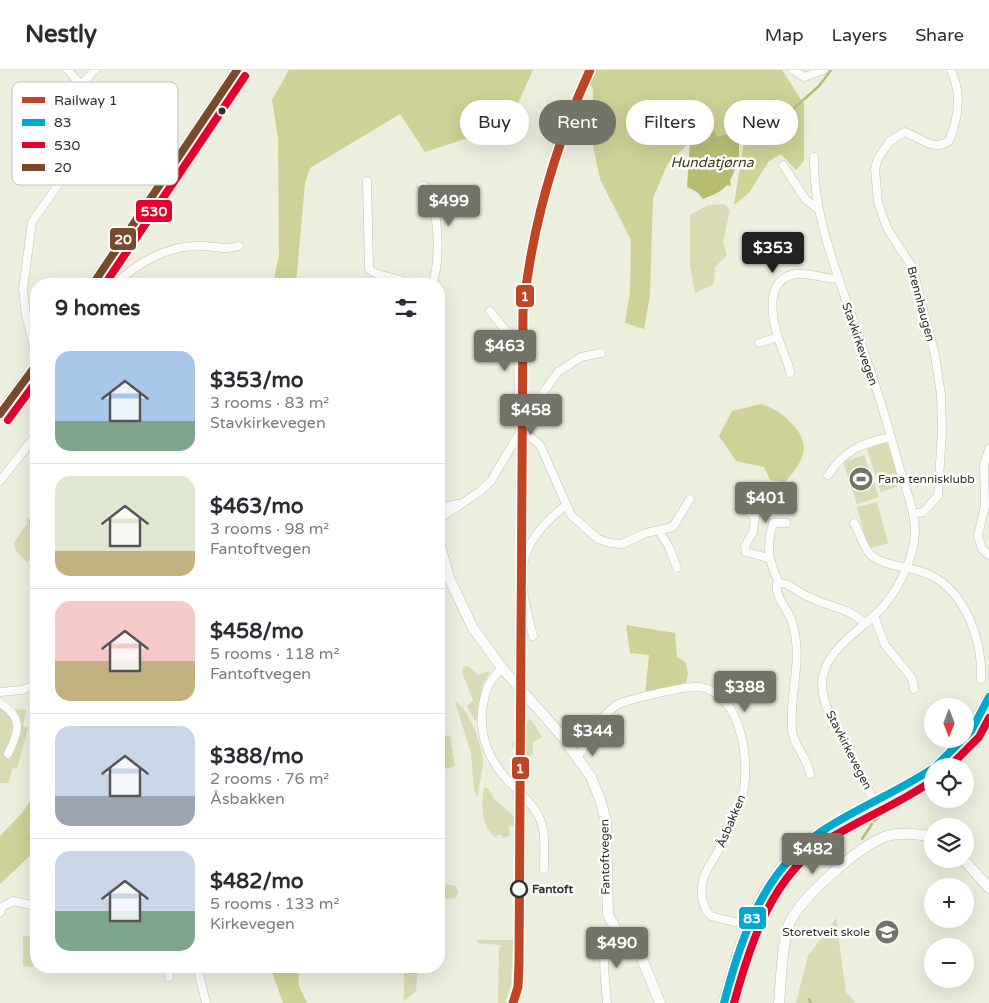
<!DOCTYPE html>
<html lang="en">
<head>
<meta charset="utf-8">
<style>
	:root { --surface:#fff; --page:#f7f7f7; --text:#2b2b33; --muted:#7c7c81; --line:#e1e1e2; --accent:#737468 }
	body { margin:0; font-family:"Varela Round",sans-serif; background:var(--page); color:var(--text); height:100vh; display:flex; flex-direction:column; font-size:19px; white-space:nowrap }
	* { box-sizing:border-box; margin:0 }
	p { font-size:16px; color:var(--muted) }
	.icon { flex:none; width:28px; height:28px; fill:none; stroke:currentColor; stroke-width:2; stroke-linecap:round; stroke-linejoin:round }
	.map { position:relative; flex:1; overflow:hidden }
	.panel { position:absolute; left:30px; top:208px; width:415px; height:695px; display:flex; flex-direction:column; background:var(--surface); border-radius:20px; box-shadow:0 5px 20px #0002 }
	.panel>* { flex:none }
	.top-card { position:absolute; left:460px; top:30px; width:454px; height:45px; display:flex; gap:10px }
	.needle { width:32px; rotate:180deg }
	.buttons { position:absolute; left:924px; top:628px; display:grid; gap:10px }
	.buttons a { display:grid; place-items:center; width:50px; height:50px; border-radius:50%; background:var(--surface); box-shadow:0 5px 20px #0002; font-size:25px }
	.price { position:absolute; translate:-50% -42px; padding:0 11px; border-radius:5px; background:var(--accent); color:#fff; font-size:16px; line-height:32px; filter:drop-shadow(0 1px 2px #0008) }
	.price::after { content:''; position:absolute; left:50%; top:30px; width:15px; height:11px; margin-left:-8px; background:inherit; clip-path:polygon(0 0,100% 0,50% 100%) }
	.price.selected { background:#222; color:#fff }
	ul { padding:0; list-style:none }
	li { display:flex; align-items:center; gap:15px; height:125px; padding:0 25px }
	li+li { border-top:1px solid var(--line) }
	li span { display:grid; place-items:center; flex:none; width:140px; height:100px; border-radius:15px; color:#555 }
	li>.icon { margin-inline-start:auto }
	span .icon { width:60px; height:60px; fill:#fffc; stroke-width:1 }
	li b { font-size:21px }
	h2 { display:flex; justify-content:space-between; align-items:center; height:60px; padding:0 25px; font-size:21px }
	.pill { padding:0 18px; border-radius:22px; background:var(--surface); box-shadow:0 5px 20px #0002; font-size:18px; line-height:45px }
	.pill.selected { background:var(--accent); color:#fff }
	header { display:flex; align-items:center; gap:30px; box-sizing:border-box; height:70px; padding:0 25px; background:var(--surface); border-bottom:1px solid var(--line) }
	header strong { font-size:24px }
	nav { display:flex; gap:28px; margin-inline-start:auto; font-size:18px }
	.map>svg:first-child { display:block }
	.green { fill:#d8dbb3 }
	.forest { fill:#cfd296 }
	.water { fill:#b8bc73 }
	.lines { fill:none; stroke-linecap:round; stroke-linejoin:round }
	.stream { stroke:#b8bc73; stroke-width:2.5 }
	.street-casing { stroke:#c3c4b8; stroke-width:9 }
	.secondary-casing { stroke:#c3c4b8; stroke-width:11 }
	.primary-casing { stroke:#c3c4b8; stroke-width:12 }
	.street { stroke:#fcfcfa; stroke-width:8 }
	.secondary { stroke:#fcfcfa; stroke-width:10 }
	.primary { stroke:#fcfcfa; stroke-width:11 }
	.bus-1-casing { stroke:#fff; stroke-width:11 }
	.bus-2-casing { stroke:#fff; stroke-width:11 }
	.bus-3-casing { stroke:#fff; stroke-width:11 }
	.bus-1 { stroke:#00a9ce; stroke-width:8 }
	.bus-2 { stroke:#e4002b; stroke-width:8 }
	.bus-3 { stroke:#7a4b2a; stroke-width:8 }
	.rail-1-casing { stroke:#fff; stroke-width:12 }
	.rail-1 { stroke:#bf4525; stroke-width:9 }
	.bus-dot { fill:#323328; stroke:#fff; stroke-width:2 }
	.stop-dot { fill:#fff; stroke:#323328; stroke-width:2.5 }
	.labels { text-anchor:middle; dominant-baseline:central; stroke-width:5; stroke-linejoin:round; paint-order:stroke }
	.street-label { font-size:12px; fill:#323328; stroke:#fff }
	.poi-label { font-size:12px; fill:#323328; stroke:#fff; text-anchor:start }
	.stop-label { font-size:12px; font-weight:bold; fill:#323328; stroke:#fff; text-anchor:start }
	.water-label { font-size:14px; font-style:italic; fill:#3d3f16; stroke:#fff }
	.key { fill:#fff; stroke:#c2c2be; stroke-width:1 }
	.key-label { font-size:14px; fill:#323328 }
	.line-badge { stroke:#fff; stroke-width:2 }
	.badge-label { font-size:14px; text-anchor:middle; font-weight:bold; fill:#fff }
</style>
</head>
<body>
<header>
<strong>Nestly</strong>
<nav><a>Map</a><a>Layers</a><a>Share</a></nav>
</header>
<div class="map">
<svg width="989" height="933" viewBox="0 0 989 933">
	<rect width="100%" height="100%" fill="#eceede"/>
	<g class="green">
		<polygon points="725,134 730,140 723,172 727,185 715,197 714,214 695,223 690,196 690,145 708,135"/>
		<polygon points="887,372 902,415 881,422 867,379"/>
		<polygon points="864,385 879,427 857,434 843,392"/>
		<polygon points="877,432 888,473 868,479 857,437"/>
		<polygon points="27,448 36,454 36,482 27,492 16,481 14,473 27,454"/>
		<polygon points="464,596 469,597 478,605 490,601 482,617 476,652 467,636 473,630 462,602"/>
		<path d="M 455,632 C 469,637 483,678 483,692 C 482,704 479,716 477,728 L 474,719 L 471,683 Z"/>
		<polygon points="0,636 10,644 13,639 26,640 23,656 28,658 17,699 12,698 9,713 0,713"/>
		<polygon points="528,649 532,651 542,667 533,672 533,684 525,689 512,676 513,671 524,670"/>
		<polygon points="444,665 450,666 455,696 439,701 439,668"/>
		<path d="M 484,717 L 488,718 L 494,729 L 515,747 L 520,756 L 509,756 L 510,766 L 502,768 L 502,765 L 497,765 L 496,768 C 481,758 481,732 484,717 Z"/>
		<polygon points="439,813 456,816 458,822 456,828 439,830"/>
		<polygon points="836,848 846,922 856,933 796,933 808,886"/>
		<polygon points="23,866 32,866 33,897 23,896"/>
		<polygon points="477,870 513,870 511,916 505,933 498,933 499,877 502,877 501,875 477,873"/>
		<polygon points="404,896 418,896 416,921 404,931"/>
	</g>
	<g class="forest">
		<polygon points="289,0 533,0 505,62 502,57 425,82 400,44 310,98 305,113 296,214 273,214 279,185 278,68 272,30"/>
		<polygon points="582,0 782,0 804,34 804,91 796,100 781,84 769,91 749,123 734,135 744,71 737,74 717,67 715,60 700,70 702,65 697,66 668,93 653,128 650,225 644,259 625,253 630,222 631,170 600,109 592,71 593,20"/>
		<path d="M 761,334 C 777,340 782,343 793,355 C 813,376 802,393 785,412 L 770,410 L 764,397 L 736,391 L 719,366 L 732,341 Z"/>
		<polygon points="626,555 675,563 677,587 686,593 688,604 686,613 645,624 649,585 630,583"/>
		<polygon points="36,723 36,780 0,814 0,766 22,743"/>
		<polygon points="270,896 298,896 299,916 307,933 283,933"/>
	</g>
	<path class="water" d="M 715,60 L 717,67 L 728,64 L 739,66 L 739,91 L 730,111 L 731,116 L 727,115 C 720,123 712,125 703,129 L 697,122 L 687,117 L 690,72 L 695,70 L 701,61 L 700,70 Z"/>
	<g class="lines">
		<g class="stream">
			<polyline points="737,74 758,63 781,58 793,39 819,16 831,0"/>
			<polyline points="874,751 892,736"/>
			<polyline points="862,769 872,754"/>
			<polyline points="809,929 811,933"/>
		</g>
		<defs>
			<g id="street">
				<polyline points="68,0 81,15 95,0"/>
				<polyline points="793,0 804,7 823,0"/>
				<path d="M 814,87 C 813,136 830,184 846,230 C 865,284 884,338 898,393 C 904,415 915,439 915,462 C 914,491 895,527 874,546 C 857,561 830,580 824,602 C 820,613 823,625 826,636 L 875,733"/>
				<polyline points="783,95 806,130 817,138"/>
				<path d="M 367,111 L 369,199 C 378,208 395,205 407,214"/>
				<path d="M 422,116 L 425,116 C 440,139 440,188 433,214"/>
				<path d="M 115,214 C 140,191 171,174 205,176 C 219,177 226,180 239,176"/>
				<polyline points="490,241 518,276 519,339 529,348"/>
				<polyline points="759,273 778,267"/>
				<path d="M 36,277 L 33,273 L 26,245 L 23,219 L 32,152 L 82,81 L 100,70 L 124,61 L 130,49 C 124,28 96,28 81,15"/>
				<path d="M 790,303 C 789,293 783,283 780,273 C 772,251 763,210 795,204 C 809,202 824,209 838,209"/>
				<polyline points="522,360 540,375 571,445 598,469 610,473 622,474 646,463 673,457 690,429"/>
				<polyline points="989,379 984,394 985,436 978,466 982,479 989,485"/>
				<path d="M 828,405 C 845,380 862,373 891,367"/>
				<polyline points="0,411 36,365"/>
				<polyline points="741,434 755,447 753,462 745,476 746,482 768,488"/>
				<polyline points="439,438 458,434"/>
				<path d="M 913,444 L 923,442 L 938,426 L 942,361 L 941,325 L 935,285 L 912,197 L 887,158 L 878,132 L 875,99 L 878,88 L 890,71 L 905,62 C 919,67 934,82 949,71 C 959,47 962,24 951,0"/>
				<polyline points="439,449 479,422 491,411 543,323 558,302 581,287 601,283"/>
				<path d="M 854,453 C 860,462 863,479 872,486 C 889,498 911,496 930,505 C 966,522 983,572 981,609"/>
				<polyline points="659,461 669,477 677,498"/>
				<path d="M 779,513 C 768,489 766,478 773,453 L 786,453"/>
				<polyline points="874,546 885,575 912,608 914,619"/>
				<path d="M 533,566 C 517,504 512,479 566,435"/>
				<path d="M 502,598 C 488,611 484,623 482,642 C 480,671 491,693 511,714 C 521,724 534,735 540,749 C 546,763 544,783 544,799"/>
				<polyline points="0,622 22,620 36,615"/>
				<path d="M 0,633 C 24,648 19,662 8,684"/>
				<path d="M 578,687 C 590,667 598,648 618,634 C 632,629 687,615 700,617 C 743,623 752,698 741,731 C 735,749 725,766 717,783 C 712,792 705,801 703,810 C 700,822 702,837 711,846 L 734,852"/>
				<path d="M 810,704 C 808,687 793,677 792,659 C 789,622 804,589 792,552 C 789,541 774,526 777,514 C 785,511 791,517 798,521 C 819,536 846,535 864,553"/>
				<polyline points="0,843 2,837 13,831 36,836"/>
				<polyline points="197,896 206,933"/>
				<polyline points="169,907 168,900 173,896"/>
				<path d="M 607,933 C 606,910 597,877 617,861"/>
			</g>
			<g id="secondary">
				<polyline points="439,471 449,508 473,558 502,598 562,666 591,707 601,732 606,752 608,845 617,861 635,872 660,933"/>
				<polyline points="963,789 989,818"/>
				<path d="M 779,933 C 781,912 782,872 789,854 C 801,827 860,775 887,766 C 902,762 918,764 932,767"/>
			</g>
			<g id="primary">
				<polyline points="93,214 150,132 237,0"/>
				<polyline points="0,344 36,295"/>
				<polyline points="936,696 971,661 989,627"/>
				<polyline points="759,848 777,819 827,764"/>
				<path d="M 724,933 C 740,869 763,798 823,761 C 859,739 898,723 932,699"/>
				<polyline points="733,933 736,915"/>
			</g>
		</defs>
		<use href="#street" class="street-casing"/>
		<use href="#secondary" class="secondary-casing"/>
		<use href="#primary" class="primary-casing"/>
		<use href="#street" class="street"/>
		<use href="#secondary" class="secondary"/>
		<use href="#primary" class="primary"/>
		<defs>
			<g id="bus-1">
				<polyline points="965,667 971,661 989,627"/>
				<polyline points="936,696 963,669"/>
				<path d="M 724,933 C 741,867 763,801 822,761 C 857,738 897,722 932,699"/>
			</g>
			<g id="bus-2">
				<polyline points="105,214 245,6"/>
				<polyline points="8,350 36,312"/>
				<polyline points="950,696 979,667 989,648"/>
				<path d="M 734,933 C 751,871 772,805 829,769 C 863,748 900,733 932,711"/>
			</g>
			<g id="bus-3">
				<polyline points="93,214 237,0"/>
				<polyline points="0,344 36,295"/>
			</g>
		</defs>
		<use href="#bus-1" class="bus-1-casing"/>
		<use href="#bus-2" class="bus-2-casing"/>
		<use href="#bus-3" class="bus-3-casing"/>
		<use href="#bus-1" class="bus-1"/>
		<use href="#bus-2" class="bus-2"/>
		<use href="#bus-3" class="bus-3"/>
		<defs>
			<path id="rail-1" d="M 513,933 L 518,917 L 519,894 L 523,241 C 532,156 554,78 590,0"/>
		</defs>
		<use href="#rail-1" class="rail-1-casing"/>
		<use href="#rail-1" class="rail-1"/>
	</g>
	<defs>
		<symbol id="stadium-disc" viewBox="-11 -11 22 22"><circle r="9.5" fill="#737468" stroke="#fff"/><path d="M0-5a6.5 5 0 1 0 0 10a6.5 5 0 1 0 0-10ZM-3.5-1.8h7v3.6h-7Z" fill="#fff"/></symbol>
		<symbol id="school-disc" viewBox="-11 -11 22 22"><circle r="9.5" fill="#737468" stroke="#fff"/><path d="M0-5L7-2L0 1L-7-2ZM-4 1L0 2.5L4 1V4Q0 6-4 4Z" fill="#fff"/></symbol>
	</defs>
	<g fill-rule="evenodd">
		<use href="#stadium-disc" x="847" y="395" width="28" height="28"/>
		<use href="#school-disc" x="873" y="848" width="28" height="28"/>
	</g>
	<circle class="bus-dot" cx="222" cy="41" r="4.5"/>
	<circle class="stop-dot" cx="519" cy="819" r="8"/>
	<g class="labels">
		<g class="street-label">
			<text transform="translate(921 234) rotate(75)">Brennhaugen</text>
			<text transform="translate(860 274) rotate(71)">Stavkirkevegen</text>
			<text transform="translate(849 680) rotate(63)">Stavkirkevegen</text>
			<text transform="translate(731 751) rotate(-67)">Åsbakken</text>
			<text transform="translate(605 787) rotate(-91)">Fantoftvegen</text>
		</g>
		<g class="poi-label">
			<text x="878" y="409">Fana tennisklubb</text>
			<text x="870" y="862" text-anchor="end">Storetveit skole</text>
		</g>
		<g class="stop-label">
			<text x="532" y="819">Fantoft</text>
		</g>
		<g class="water-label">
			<text x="712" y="92">Hundatjørna</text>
		</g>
	</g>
	<rect x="12" y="12" width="166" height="103" rx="8" class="key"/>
	<rect x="22" y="27" width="23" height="6" fill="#bf4525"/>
	<rect x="22" y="49" width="23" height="7" fill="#00a9ce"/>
	<rect x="22" y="72" width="23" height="6" fill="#e4002b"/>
	<rect x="22" y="94" width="23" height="7" fill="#7a4b2a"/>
	<g class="key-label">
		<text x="54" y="35">Railway 1</text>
		<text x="54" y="57">83</text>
		<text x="54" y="80">530</text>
		<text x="54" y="102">20</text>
	</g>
	<g class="line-badge">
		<rect x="135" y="129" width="38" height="24" rx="5" fill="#e4002b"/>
		<rect x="109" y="157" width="28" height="24" rx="5" fill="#7a4b2a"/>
		<rect x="515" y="214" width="20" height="24" rx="5" fill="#bf4525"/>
		<rect x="511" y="686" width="19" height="24" rx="5" fill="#bf4525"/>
		<rect x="738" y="836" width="29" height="24" rx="5" fill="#00a9ce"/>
	</g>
	<g class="badge-label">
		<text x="154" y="146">530</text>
		<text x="123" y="174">20</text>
		<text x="525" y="231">1</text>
		<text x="520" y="703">1</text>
		<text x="752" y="853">83</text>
	</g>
</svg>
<div class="buttons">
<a><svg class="needle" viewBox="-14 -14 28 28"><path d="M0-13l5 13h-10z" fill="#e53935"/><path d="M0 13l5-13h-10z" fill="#7c7c81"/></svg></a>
<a><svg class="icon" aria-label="locate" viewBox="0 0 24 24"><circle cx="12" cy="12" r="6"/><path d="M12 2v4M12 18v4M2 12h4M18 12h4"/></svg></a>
<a><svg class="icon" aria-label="layers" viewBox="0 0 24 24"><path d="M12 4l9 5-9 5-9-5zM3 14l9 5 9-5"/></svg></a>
<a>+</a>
<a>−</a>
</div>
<b class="price" style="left:449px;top:157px">$499</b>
<b class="price selected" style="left:773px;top:204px">$353</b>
<b class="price" style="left:505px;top:302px">$463</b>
<b class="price" style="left:531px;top:366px">$458</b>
<b class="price" style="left:766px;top:454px">$401</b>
<b class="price" style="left:745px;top:643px">$388</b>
<b class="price" style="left:593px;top:687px">$344</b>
<b class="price" style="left:813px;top:805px">$482</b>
<b class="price" style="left:617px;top:899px">$490</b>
<div class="top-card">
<a class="pill">Buy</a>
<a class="pill selected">Rent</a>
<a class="pill">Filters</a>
<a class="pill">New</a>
</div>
<section class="panel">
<h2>9 homes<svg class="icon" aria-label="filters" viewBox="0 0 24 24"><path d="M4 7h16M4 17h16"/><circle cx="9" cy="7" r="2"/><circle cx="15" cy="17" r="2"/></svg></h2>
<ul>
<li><span style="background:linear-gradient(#a9c7e8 70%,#7fa58c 0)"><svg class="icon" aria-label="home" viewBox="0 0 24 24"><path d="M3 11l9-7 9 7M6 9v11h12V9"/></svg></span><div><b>$353/mo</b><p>3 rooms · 83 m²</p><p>Stavkirkevegen</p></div></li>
<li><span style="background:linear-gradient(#dfe7d0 75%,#c2b280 0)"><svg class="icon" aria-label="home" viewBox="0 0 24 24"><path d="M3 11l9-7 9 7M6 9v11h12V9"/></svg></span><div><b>$463/mo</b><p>3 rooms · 98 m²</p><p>Fantoftvegen</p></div></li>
<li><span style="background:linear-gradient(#f6c9c9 60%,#c2b280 0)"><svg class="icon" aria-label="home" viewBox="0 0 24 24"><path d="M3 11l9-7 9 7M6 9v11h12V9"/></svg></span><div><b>$458/mo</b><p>5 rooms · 118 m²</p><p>Fantoftvegen</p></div></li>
<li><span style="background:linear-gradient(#c9d6e8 70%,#9aa5b1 0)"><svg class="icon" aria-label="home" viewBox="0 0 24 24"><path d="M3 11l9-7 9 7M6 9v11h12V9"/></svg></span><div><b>$388/mo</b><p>2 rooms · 76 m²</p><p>Åsbakken</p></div></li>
<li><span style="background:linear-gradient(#c9d6e8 60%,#7fa58c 0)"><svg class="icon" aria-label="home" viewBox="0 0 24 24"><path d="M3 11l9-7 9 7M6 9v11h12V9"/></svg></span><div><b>$482/mo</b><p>5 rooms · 133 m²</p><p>Kirkevegen</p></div></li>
</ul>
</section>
</div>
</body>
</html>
